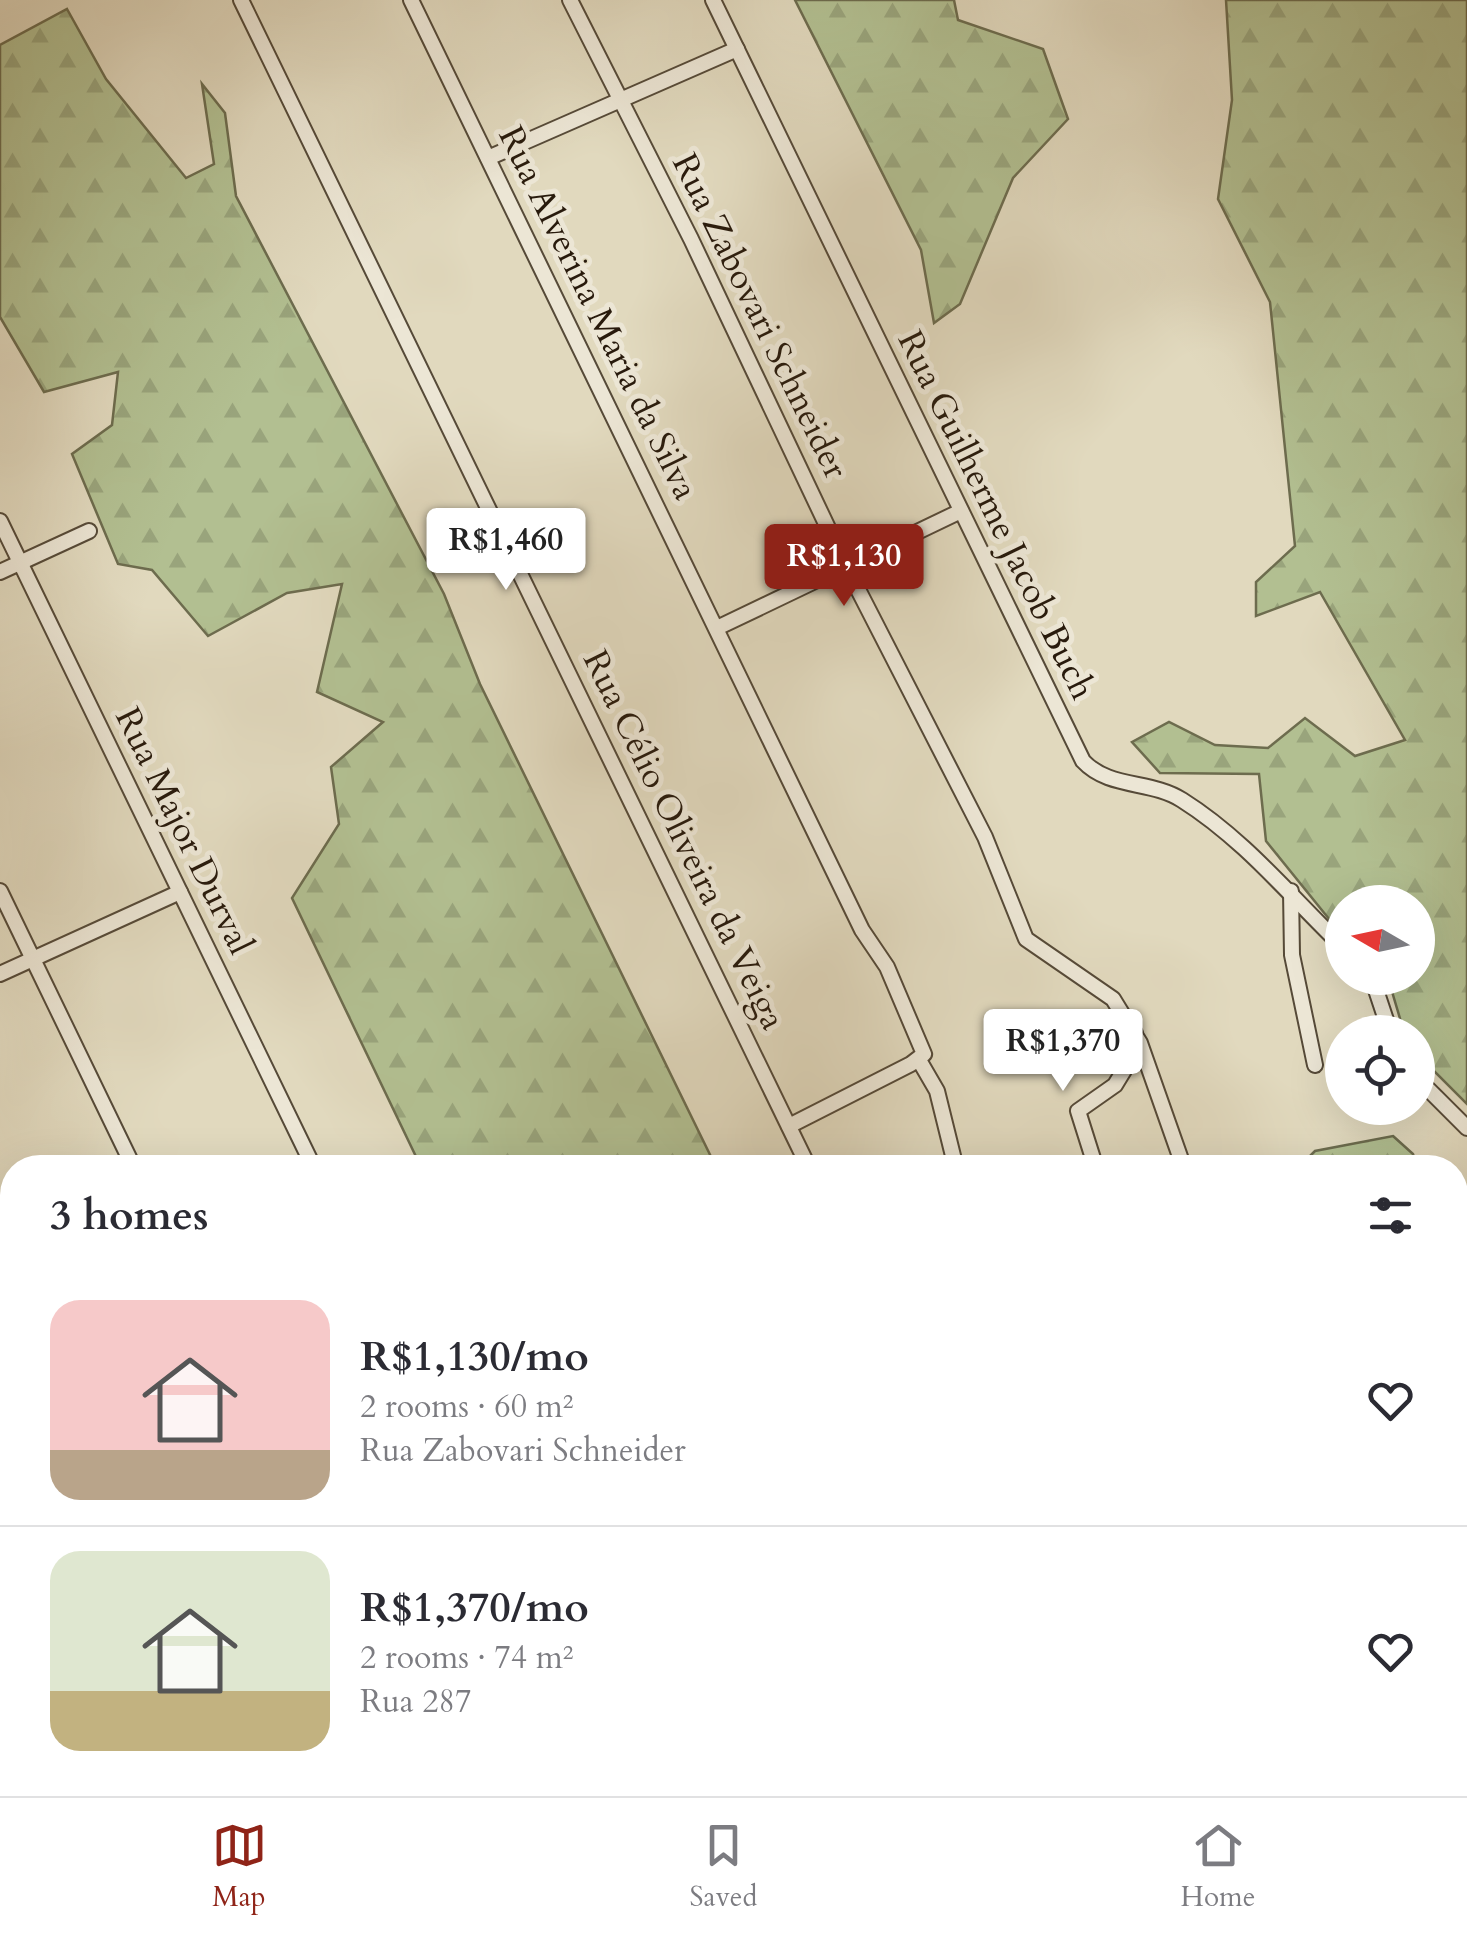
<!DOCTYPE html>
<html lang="en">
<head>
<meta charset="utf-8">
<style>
	:root { --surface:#fff; --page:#f2f2f3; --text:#2b2b33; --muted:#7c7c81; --line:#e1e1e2; --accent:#8f2418 }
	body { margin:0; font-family:Cardo,serif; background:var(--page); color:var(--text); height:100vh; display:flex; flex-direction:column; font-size:38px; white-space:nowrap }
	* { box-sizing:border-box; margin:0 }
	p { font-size:32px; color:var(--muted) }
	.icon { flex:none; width:55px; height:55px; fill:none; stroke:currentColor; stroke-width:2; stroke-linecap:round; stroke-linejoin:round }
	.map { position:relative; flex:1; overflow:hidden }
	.panel { position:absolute; left:0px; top:1155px; width:1468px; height:642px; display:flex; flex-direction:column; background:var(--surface); border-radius:40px 40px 0 0; box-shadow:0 10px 40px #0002 }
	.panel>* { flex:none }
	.needle { width:65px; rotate:279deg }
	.fabs { position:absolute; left:1325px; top:885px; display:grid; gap:20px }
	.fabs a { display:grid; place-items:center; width:110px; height:110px; border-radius:50%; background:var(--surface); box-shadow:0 10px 40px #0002; font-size:50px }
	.price { position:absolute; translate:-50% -85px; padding:0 22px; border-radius:10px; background:#fff; color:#222; font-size:32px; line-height:65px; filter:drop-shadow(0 2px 5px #0008) }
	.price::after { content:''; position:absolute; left:50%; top:60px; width:30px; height:22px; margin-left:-15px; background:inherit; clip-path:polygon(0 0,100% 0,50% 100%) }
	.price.selected { background:var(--accent); color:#fff }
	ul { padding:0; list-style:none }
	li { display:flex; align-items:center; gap:30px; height:250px; padding:0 50px }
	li+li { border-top:2px solid var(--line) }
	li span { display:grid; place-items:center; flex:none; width:280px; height:200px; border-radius:30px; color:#555 }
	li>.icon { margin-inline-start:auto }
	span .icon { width:120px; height:120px; fill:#fffc; stroke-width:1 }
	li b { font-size:42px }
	h2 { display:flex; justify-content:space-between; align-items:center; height:120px; padding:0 50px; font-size:42px }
	.tabs { display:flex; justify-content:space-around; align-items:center; height:140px; border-top:2px solid var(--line); background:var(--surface); font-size:28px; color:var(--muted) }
	.tabs a { display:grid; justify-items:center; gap:5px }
	.tabs .selected { color:var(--accent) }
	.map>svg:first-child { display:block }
	.forest { fill:url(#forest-firs); stroke:#6d6c4e; stroke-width:2.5 }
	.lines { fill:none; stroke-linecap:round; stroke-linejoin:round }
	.street-casing { stroke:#564a38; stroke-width:18 }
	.street { stroke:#ece6d5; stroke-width:14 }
	.labels { text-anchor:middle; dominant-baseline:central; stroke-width:10; stroke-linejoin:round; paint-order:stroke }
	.street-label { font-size:35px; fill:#281a0c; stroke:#ece6d5 }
</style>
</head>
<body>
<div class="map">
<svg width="1467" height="1796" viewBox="0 0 1467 1796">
	<defs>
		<pattern id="forest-firs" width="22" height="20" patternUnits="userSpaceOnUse" patternTransform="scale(2.5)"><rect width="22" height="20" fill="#b2bf91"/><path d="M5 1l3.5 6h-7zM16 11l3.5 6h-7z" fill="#99a47c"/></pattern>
	</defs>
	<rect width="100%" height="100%" fill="#e1d9be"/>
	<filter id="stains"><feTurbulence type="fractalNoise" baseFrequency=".002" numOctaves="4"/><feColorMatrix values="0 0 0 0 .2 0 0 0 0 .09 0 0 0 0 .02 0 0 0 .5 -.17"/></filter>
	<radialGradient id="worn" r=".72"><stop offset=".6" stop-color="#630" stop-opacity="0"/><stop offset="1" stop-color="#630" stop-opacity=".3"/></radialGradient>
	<g class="forest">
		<polygon points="795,0 954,0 958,20 1043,49 1068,119 1013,178 960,304 934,323 921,250"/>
		<polygon points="1226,0 1467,0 1467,1104 1418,1055 1418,1032 1404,1032 1388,978 1418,978 1418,902 1342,902 1342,935 1266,841 1259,774 1160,773 1132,742 1169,722 1215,745 1268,748 1305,718 1355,756 1405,740 1320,592 1256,616 1256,582 1295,546 1270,302 1218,199 1232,100"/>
		<polygon points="67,9 106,79 186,178 214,164 202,84 225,113 236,196 444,594 480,684 716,1167 421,1167 292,898 339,824 331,767 383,722 317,692 342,584 287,593 208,636 152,570 118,564 72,454 112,425 118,372 44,392 0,317 0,45"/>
		<polygon points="1393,1136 1413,1154 1417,1167 1299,1167 1315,1151"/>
		<polygon points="1467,1765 1467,1796 1310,1796 1382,1785 1455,1785 1455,1775"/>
		<polygon points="692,1785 1233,1785 1235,1796 678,1796"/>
	</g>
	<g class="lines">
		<defs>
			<g id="street">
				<polyline points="241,0 809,1168"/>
				<polyline points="411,0 862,930 887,967 924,1054 911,1064 789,1126"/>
				<polyline points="570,0 691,239 846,566 985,837 1026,939 1113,999 1140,1043 1184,1168"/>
				<path d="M 713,0 L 1083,761 C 1109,789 1151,780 1182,800 C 1244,839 1290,896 1342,946"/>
				<polyline points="488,158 737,49"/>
				<polyline points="0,521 314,1168"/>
				<polyline points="0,572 89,531"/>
				<polyline points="719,627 961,511"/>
				<polyline points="0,891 134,1168"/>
				<polyline points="1291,891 1292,955 1315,1065"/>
				<polyline points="0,974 180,892"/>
				<polyline points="1372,978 1390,1032"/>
				<polyline points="919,1060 937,1091 956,1168"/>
				<polyline points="1418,1079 1467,1128"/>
				<polyline points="1096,1168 1078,1111 1115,1085 1129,1062 1135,1033"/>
				<polyline points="0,1596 12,1621"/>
				<polyline points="0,1658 12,1652"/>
				<polyline points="433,1785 437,1796"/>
				<polyline points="625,1785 631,1796"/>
				<polyline points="94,1796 114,1785"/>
			</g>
		</defs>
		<use href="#street" class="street-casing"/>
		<use href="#street" class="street"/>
	</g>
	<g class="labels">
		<g class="street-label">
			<text transform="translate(598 313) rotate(64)">Rua Alverina Maria da Silva</text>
			<text transform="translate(760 316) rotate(64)">Rua Zabovari Schneider</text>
			<text transform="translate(996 515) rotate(64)">Rua Guilherme Jacob Buch</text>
			<text transform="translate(184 831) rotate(64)">Rua Major Durval</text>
			<text transform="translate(684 840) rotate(64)">Rua Célio Oliveira da Veiga</text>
		</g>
	</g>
	<rect width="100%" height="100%" filter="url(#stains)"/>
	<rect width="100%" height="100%" fill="url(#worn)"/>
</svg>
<div class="fabs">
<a><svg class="needle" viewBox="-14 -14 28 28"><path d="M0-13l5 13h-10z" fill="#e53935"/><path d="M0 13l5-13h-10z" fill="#7c7c81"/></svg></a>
<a><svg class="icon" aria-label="locate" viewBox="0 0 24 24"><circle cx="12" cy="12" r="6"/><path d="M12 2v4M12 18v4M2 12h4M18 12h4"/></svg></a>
</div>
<b class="price" style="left:506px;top:593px">R$1,460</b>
<b class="price selected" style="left:844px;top:609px">R$1,130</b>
<b class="price" style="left:1063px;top:1094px">R$1,370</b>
<section class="panel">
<h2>3 homes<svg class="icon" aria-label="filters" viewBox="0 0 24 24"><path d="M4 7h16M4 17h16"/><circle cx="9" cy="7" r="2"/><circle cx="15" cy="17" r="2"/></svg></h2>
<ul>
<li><span style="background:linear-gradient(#f6c9c9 75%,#b9a48a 0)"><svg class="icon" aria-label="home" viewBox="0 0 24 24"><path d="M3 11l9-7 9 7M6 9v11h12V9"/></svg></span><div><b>R$1,130/mo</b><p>2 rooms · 60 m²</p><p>Rua Zabovari Schneider</p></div><svg class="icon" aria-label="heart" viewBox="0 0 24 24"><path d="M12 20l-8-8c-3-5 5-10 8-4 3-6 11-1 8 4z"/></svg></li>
<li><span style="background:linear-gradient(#dfe7d0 70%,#c2b280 0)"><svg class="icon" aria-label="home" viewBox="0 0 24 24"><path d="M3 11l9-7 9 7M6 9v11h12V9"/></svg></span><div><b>R$1,370/mo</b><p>2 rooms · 74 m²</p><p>Rua 287</p></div><svg class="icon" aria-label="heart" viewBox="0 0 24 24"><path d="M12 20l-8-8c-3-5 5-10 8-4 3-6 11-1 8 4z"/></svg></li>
</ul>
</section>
</div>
<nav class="tabs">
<a class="selected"><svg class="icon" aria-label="map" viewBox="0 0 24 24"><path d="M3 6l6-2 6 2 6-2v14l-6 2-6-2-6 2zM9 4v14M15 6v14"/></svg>Map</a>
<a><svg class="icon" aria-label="saved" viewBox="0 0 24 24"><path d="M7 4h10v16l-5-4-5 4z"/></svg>Saved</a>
<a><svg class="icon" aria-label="home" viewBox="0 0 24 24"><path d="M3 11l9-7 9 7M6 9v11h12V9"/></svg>Home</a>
</nav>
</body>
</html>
